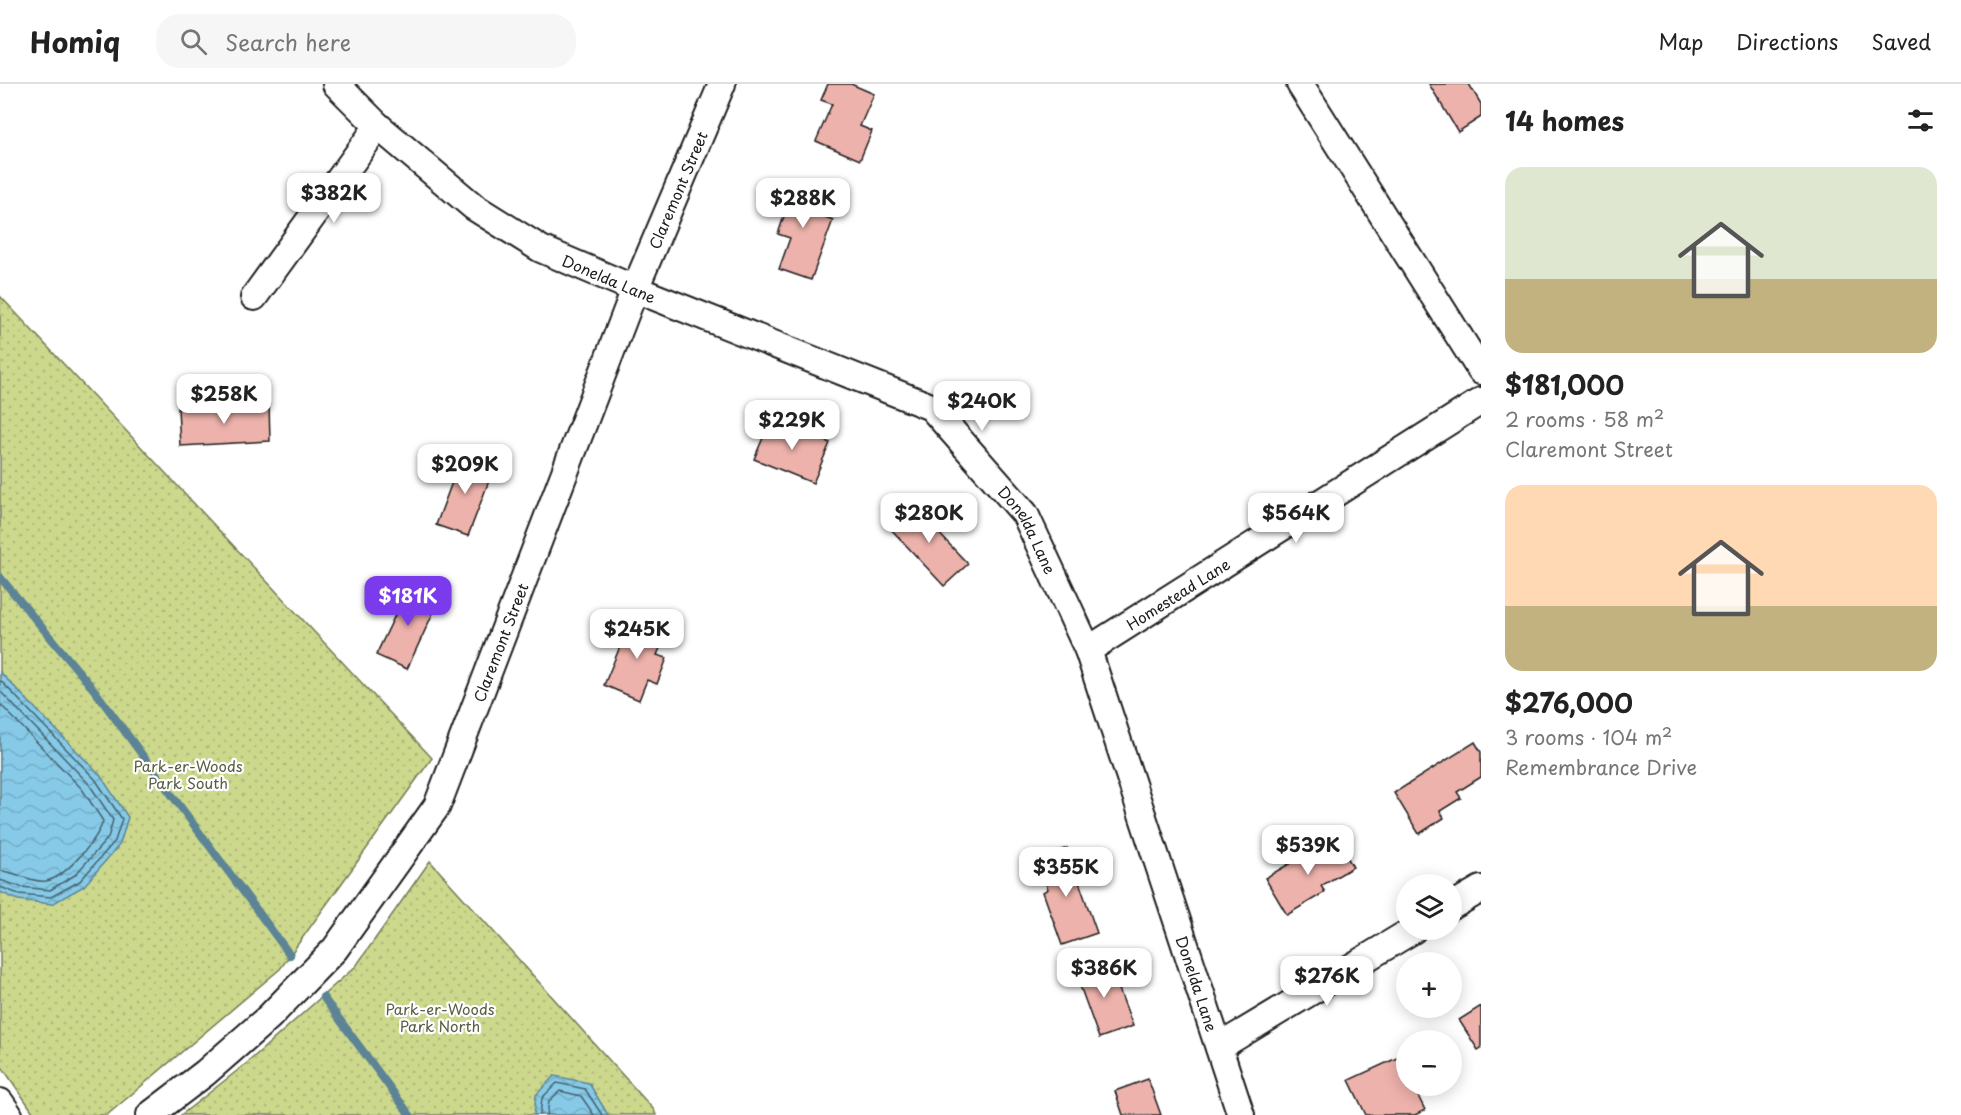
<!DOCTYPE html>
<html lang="en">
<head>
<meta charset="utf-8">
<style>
	:root { --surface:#fff; --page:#f6f6f6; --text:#222; --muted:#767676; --line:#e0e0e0; --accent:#7c3aed }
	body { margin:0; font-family:"Playpen Sans",sans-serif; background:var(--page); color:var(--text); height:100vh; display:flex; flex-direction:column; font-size:22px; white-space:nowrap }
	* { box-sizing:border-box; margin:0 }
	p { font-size:20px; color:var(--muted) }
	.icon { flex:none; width:33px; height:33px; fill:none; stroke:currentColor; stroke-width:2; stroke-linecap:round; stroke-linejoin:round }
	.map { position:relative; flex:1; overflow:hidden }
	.details { display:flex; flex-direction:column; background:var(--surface); width:480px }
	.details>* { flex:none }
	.buttons { position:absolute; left:1396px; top:790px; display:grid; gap:12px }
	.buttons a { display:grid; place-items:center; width:66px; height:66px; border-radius:50%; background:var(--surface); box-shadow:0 3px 15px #0003; font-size:30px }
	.price { position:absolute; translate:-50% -51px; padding:0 14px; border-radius:12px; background:#fff; color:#222; font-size:20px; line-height:39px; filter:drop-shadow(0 2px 3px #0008) }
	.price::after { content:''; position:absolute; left:50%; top:36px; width:18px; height:14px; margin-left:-9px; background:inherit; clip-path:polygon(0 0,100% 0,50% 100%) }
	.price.current { background:var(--accent); color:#fff }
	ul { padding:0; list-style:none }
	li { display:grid; align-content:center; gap:12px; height:318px; padding:0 24px }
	li span { display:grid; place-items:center; height:186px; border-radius:18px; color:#555 }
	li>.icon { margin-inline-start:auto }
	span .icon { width:108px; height:108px; fill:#fffc; stroke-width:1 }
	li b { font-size:26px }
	h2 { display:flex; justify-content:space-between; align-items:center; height:72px; padding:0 24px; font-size:26px }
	header { display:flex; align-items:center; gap:36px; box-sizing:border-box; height:84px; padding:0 30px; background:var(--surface); border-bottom:2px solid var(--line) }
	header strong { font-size:28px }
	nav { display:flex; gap:33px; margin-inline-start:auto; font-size:21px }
	.search { width:420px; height:54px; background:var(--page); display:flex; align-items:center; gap:15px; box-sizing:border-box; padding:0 21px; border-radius:24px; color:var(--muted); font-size:22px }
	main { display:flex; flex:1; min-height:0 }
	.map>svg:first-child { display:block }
	.park { fill:url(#park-dots); stroke:#747a54; stroke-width:1.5 }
	.water { fill:url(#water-waves); stroke:#5c8496; stroke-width:1.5 }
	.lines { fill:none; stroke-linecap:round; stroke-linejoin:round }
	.shore { stroke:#46626e; stroke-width:1.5 }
	.stream { stroke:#5c8496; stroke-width:8 }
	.building { fill:#edb2ab; stroke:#1c1c1c; stroke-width:1.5 }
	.street-casing { stroke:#1c1c1c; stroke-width:30 }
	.street { stroke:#fff; stroke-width:26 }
	.labels { text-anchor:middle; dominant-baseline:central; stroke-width:4.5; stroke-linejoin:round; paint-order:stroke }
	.street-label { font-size:15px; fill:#1c1c1c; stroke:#fff }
	.park-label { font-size:15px; fill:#5a5e43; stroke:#fff }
</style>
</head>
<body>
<header>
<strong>Homiq</strong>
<div class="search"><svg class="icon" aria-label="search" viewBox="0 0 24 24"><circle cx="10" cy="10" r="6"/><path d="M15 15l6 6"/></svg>Search here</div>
<nav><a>Map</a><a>Directions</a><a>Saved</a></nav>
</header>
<main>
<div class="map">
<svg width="1481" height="1031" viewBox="0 0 1481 1031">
	<defs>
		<pattern id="park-dots" width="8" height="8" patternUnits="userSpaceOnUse" patternTransform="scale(1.5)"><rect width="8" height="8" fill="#ccd88c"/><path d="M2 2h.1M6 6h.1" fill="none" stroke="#afb978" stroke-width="1.8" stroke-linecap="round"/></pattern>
		<pattern id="water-waves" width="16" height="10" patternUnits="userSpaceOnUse" patternTransform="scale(1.5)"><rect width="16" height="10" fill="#86cae8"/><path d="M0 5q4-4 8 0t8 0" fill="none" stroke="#73adc6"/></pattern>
	</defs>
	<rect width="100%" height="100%" fill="#fff"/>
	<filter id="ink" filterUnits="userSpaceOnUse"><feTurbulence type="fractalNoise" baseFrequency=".0167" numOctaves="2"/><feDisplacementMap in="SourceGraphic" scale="12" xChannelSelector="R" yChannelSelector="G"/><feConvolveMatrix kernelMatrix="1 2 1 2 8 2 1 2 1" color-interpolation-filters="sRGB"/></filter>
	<g filter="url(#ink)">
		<g class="park">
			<polygon points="0,212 432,674 280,885 107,1031 35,1031 0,980"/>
			<polygon points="430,777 654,1026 656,1031 181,1031 247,979 356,882"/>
		</g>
		<g class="water">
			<polygon points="0,588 100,691 128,733 120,760 84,802 52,820 18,816 0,808"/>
			<polygon points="554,992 589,999 608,1031 534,1031 536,1011"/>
		</g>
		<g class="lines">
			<g class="shore">
				<polyline points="0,596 95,695 122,735 115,757 80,797 51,813 19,810 0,803"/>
				<polyline points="0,607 89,700 113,736 108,754 75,791 50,806 21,803 0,796"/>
				<path d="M 0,620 L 82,705 L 103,737 C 98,755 65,794 46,797 C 30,799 15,787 0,787"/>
				<polyline points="540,1031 542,1014 557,999 585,1005 602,1031"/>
				<polyline points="547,1031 549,1017 560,1007 581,1012 594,1031"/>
			</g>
			<g class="stream">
				<polyline points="0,493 95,607 290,871"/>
				<polyline points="323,913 410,1031"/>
			</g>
		</g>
		<g class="building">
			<polygon points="828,0 851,0 874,10 860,42 872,47 860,76 816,57 832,20 821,16"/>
			<polygon points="1429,0 1469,0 1481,20 1481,33 1458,48"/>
			<polygon points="792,95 827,108 818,130 833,136 811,196 779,185 790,154 778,150 784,132 779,131"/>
			<polygon points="269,320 270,357 180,362 178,324"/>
			<polygon points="771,335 830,359 813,399 754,375"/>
			<polygon points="463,369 495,381 468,452 436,441"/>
			<polygon points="917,418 935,438 932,442 968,480 944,502 890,444"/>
			<polygon points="410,500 440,514 407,585 376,571"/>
			<polygon points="632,534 667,548 657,571 667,574 657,600 647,596 639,616 604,601"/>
			<polygon points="1475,658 1481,668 1481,693 1457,708 1461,714 1440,727 1444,734 1419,750 1394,709"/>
			<polygon points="1335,753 1353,783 1321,802 1325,808 1287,831 1265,794"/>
			<polygon points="1067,764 1097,849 1062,861 1043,808 1048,805 1037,775"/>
			<polygon points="1108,876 1133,942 1099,954 1075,888"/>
			<polygon points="1481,922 1481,964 1478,966 1459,936"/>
			<polygon points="1399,973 1407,990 1407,1002 1413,1002 1425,1026 1415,1031 1366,1031 1349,996"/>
			<polygon points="1148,995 1161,1031 1123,1031 1115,1007"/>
		</g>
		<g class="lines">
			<defs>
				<g id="street">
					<path id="s1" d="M 336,0 L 378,42 L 474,123 L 541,165 L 635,205 L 931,323 L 1025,430 L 1088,566 L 1241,1031"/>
					<polyline points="1300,0 1481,287"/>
					<polyline points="254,213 378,42"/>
					<path id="s2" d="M 1088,566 L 1481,317"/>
					<polyline points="1452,822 1481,805"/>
					<polyline points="1219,963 1413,846"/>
					<polyline points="0,1018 9,1031"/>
					<path id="s3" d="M 150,1031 L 205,989 L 269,933 L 335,865 L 437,722 L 635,205 L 722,0"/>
				</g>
			</defs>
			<use href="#street" class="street-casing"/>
			<use href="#street" class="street"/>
		</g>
	</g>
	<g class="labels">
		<g class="street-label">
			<text stroke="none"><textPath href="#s3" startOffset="1086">Claremont Street</textPath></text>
			<text stroke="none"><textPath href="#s1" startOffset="338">Donelda Lane</textPath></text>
			<text stroke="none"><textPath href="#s1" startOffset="842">Donelda Lane</textPath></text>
			<text stroke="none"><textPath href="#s2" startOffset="106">Homestead Lane</textPath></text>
			<text stroke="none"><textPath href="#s3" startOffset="600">Claremont Street</textPath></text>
			<text stroke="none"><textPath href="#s1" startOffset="1328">Donelda Lane</textPath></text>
		</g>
		<g class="park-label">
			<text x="188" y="681">Park-er-Woods<tspan x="188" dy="17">Park South</tspan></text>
			<text x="440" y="924">Park-er-Woods<tspan x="440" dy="17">Park North</tspan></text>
		</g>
	</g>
</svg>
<div class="buttons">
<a><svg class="icon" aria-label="layers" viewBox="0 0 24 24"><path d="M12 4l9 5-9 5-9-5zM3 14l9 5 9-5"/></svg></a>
<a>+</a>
<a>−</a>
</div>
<b class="price" style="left:334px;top:140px">$382K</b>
<b class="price" style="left:803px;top:145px">$288K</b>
<b class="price" style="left:224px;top:341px">$258K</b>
<b class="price" style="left:982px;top:348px">$240K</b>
<b class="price" style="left:792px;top:367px">$229K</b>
<b class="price" style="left:465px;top:411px">$209K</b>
<b class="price" style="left:929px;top:460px">$280K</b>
<b class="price" style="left:1296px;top:460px">$564K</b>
<b class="price current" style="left:408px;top:543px">$181K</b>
<b class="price" style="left:637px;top:576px">$245K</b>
<b class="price" style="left:1308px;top:792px">$539K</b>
<b class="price" style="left:1066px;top:814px">$355K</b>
<b class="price" style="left:1104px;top:915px">$386K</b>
<b class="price" style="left:1327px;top:923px">$276K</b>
</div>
<section class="details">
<h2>14 homes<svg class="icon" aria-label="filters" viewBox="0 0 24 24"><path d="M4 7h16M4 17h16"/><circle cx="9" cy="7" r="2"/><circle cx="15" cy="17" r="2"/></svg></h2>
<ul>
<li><span style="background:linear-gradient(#dfe7d0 60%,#c2b280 0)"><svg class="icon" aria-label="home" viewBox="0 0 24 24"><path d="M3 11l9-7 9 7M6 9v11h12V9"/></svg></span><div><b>$181,000</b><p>2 rooms · 58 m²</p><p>Claremont Street</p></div></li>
<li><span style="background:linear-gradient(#ffd9b3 65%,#c2b280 0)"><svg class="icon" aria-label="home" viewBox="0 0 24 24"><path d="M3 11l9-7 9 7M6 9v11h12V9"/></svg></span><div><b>$276,000</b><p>3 rooms · 104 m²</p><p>Remembrance Drive</p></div></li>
</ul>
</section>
</main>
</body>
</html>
